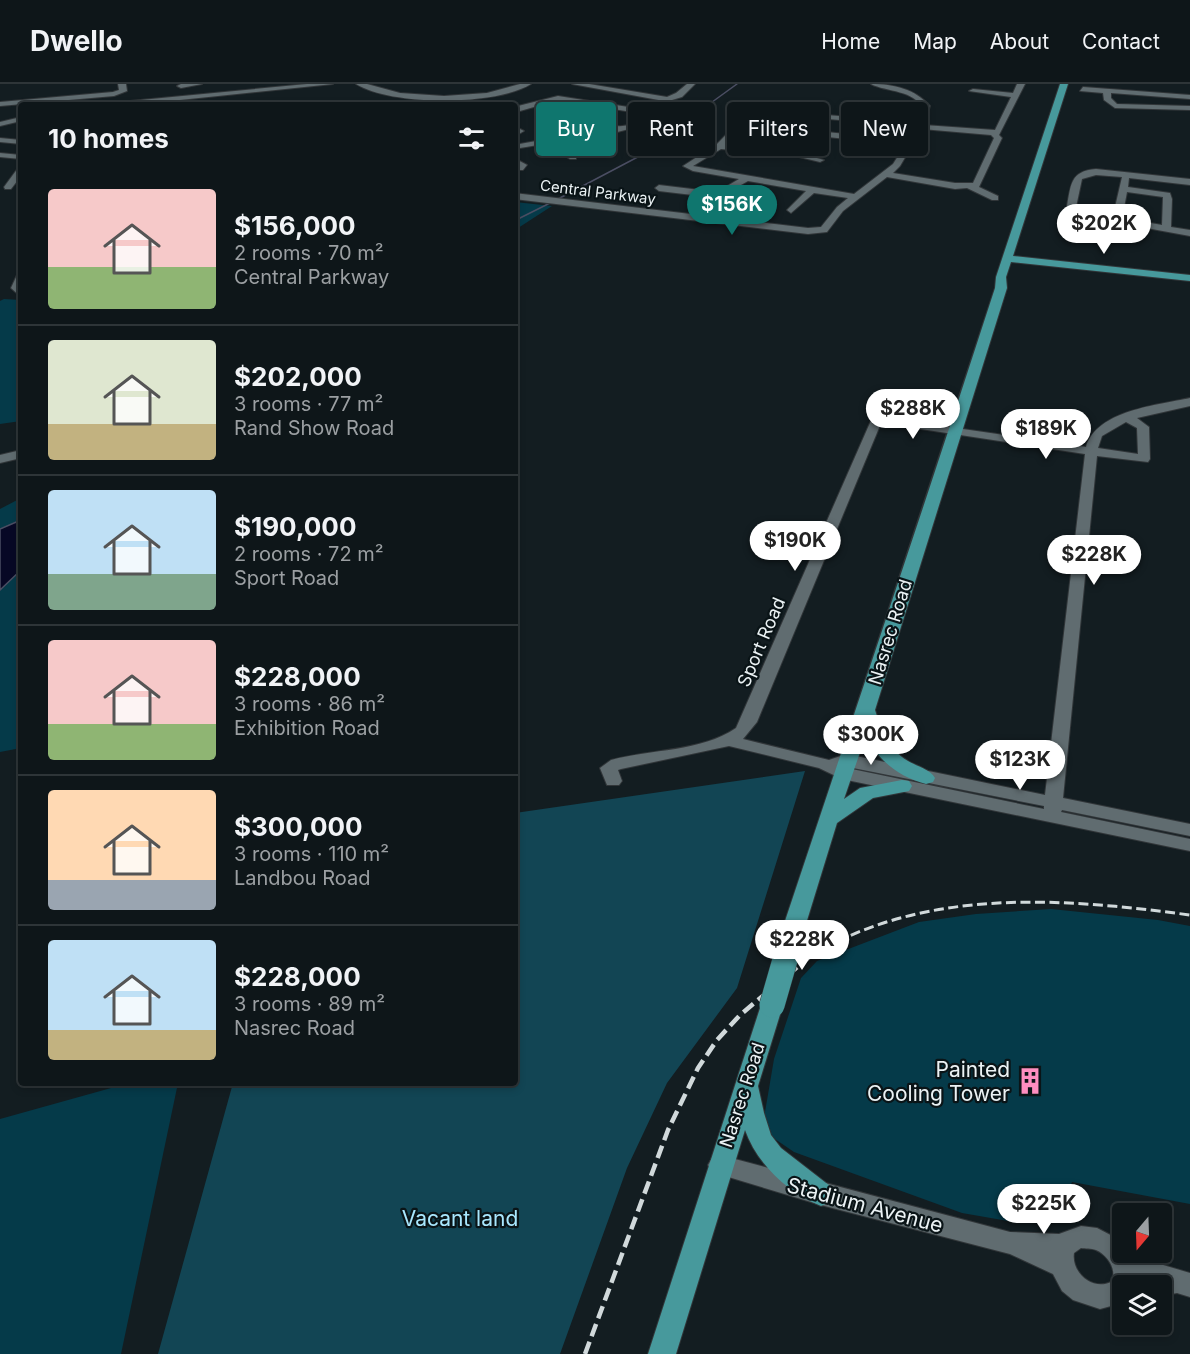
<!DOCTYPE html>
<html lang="en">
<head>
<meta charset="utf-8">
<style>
	:root { --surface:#0e1619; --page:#1c2326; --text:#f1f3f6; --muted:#9b9fa2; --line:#2e3538; --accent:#0f766e }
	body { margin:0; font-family:Inter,sans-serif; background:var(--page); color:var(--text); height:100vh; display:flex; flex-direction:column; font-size:22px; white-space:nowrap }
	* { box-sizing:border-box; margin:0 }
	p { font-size:20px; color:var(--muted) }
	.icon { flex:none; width:33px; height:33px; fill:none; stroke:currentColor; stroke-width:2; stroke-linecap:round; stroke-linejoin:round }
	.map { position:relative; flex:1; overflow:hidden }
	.drawer { position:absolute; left:18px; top:18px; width:500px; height:984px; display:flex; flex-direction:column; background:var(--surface); border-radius:6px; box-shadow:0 3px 9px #0003,0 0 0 2px var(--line) }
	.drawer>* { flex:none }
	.banner { position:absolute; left:536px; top:18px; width:564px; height:54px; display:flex; gap:12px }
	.needle { width:39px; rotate:199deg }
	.tools { position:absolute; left:1112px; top:1119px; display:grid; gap:12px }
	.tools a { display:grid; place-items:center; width:60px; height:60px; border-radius:6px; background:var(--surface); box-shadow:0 3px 9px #0003,0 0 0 2px var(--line); font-size:30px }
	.price { position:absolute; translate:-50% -51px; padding:0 14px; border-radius:21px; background:#fff; color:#222; font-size:20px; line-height:39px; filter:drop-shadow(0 2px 3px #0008) }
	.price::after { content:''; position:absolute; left:50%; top:36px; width:18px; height:14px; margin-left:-9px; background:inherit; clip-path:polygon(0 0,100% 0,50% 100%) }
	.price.on { background:var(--accent); color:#fff }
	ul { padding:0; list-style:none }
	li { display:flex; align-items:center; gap:18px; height:150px; padding:0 30px }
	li+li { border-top:2px solid var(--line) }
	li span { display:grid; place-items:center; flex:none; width:168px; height:120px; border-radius:6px; color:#555 }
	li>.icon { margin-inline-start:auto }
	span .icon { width:72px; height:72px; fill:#fffc; stroke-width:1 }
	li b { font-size:26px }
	h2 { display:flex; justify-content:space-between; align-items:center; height:72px; padding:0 30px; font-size:26px }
	.pill { padding:0 21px; border-radius:6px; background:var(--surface); box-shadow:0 3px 9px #0003,0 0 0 2px var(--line); font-size:21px; line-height:54px }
	.pill.on { background:var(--accent); color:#fff }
	header { display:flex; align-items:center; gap:36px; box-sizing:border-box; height:84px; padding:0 30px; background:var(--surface); border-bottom:2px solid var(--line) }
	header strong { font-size:28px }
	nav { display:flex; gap:33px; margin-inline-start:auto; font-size:21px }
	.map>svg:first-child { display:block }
	.green { fill:#053a49 }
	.forest { fill:#124554 }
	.water { fill:#070825; stroke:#4b4e63; stroke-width:1.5 }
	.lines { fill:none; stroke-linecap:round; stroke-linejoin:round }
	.stream { stroke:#4b4e63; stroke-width:1.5 }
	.minor-casing { stroke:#313639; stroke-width:2 }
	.major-casing { stroke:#313639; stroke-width:2 }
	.minor { fill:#606c70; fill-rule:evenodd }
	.major { fill:#47999c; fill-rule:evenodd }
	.rail-far1 { stroke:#d1d9db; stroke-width:3; stroke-dasharray:10 4.5; stroke-linecap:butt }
	.rail { stroke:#d1d9db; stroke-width:4.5; stroke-dasharray:13 6; stroke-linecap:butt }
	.major-bridge-far1-casing { stroke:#313639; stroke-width:21; stroke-linecap:butt }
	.major-bridge-casing { stroke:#313639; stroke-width:26; stroke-linecap:butt }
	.major-bridge-far1 { stroke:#47999c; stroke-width:20 }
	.major-bridge { stroke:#47999c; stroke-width:25 }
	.labels { text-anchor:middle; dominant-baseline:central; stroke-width:4.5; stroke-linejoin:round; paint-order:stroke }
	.far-street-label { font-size:15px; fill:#ebf2f4; stroke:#0a1417 }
	.street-label { font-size:18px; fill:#ebf2f4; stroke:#0a1417 }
	.near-poi-label { font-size:21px; fill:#ebf2f4; stroke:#0a1417; text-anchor:end }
	.near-street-label { font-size:21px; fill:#ebf2f4; stroke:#0a1417 }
	.near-park-label { font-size:21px; fill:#a8e7fe; stroke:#0a1417 }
</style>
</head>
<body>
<header>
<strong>Dwello</strong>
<nav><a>Home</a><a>Map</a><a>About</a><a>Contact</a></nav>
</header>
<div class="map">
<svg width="1190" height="1270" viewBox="0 0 1190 1270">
	<rect width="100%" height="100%" fill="#131d21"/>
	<g class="green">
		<polygon points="515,118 552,122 515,146"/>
		<polygon points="4,215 21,216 21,337 0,340 0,217"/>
		<polygon points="21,414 21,664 0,668 0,425"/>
		<polygon points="1051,825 1158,836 1190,842 1190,1120 1072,1098 1059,1128 1020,1139 962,1129 794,1068 772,1053 764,1034 774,975 801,894 817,877 919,838 976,830"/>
		<polygon points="129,999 178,999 121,1270 0,1270 0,1035"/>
	</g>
	<polygon class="forest" points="805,687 737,904 667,999 627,1084 560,1270 158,1270 233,999 514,999 515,729"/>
	<polygon class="water" points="21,436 21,486 0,506 0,445"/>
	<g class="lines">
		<g class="stream">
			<polyline points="558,115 670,56 708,21 737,0"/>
			<polyline points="514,137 552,118"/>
		</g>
		<defs>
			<g id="minor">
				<polygon points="118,0 126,0 127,7 114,12 0,22 0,18 113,8 119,6"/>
				<polygon points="181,0 202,0 181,4 177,2"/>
				<polygon points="307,0 333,0 132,21 105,21 109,19"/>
				<path d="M 356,0 L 367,0 L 400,9 L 444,12 L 487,9 L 520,0 L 531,0 C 496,22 391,22 356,0 Z"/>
				<path d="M 572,0 L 589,0 L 667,13 L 676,9 L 687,0 L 695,0 L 682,13 L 672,16 C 669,46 577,55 553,59 L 576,71 L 576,75 L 570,75 L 544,60 L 514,65 L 514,61 L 603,45 L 565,36 L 565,32 C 599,31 614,56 650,31 L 558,16 L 520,27 L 514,27 L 514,23 L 558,12 L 654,27 L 664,19 L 664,17 Z"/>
				<path d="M 871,0 C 894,0 915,5 930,22 L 924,41 L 995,46 L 1011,13 L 969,7 L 973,5 L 1013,9 L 1017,0 L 1025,0 L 999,51 L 1002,54 L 979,103 L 998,112 L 998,116 L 992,116 L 967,104 L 955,105 L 887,93 L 843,127 L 827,148 L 808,150 L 514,115 L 514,109 L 808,144 L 821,143 L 837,123 L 848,114 L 814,109 L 791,129 L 787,126 L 806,107 L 748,97 L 718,114 L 659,107 L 655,104 L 659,101 L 717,108 L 739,95 L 693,87 L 683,82 L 717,60 L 749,27 L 754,25 L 851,33 L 873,22 L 922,25 C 916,6 886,8 871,0 ZM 873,26 L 920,29 L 916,43 L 908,56 L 745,40 L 758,29 L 851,37 L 860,35 ZM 741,44 L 905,61 L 893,80 L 854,110 L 693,82 L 721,65 L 795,72 L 820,78 L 824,76 L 795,68 L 726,60 ZM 922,45 L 991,51 L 994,54 L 973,99 L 955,99 L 893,89 L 900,82 Z"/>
				<polygon points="1083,3 1190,11 1190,15 1111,9 1111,14 1117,20 1190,22 1190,26 1115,24 1104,16 1103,9 1080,7"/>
				<polygon points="288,19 319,19 323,21 284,21"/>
				<polygon points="21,33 21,37 0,42 0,38"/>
				<polygon points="520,45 524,47 514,53 514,47"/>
				<polygon points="0,54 21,56 21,60 0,58"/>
				<polygon points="0,69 21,71 21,75 0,73"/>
				<polygon points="514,74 527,81 523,86 517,86"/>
				<polygon points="18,84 21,84 21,92 11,105 5,105 4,103"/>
				<path d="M 1096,85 L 1190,95 L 1190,101 L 1129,94 L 1128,103 L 1170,109 L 1172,115 L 1171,143 L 1190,146 L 1190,152 L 1081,132 L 1069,127 L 1067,122 C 1071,101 1070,87 1096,85 ZM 1096,91 L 1122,93 L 1113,132 L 1076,123 L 1082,95 ZM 1127,108 L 1163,113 L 1162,141 L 1122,134 Z"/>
				<polygon points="21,190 21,213 11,204 17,191"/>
				<path d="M 1190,314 L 1190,322 L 1137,334 L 1149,343 L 1150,375 L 1148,378 L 1097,372 L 1063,714 L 1190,740 L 1190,752 L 1062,726 L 1061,728 L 1190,755 L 1190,767 L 842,695 L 819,684 L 729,662 L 621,685 L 618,686 L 622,697 L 619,701 L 607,701 L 600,684 L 611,676 C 651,665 701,668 736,644 L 873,332 L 1086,363 C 1097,326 1158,321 1190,314 ZM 1126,338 L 1137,344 L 1138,370 L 1098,364 L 1102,352 ZM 881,339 L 1085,370 L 1045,711 L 846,670 L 829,676 L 743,655 L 757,638 ZM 843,682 L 1044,722 L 1044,725 L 847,684 Z"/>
				<polygon points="21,366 21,374 0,379 0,371"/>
				<path d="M 720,1071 L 1010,1148 L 1059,1150 L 1081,1142 L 1097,1144 L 1122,1157 L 1122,1168 L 1131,1168 L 1133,1172 L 1190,1189 L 1190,1213 L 1177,1209 L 1161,1212 L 1161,1202 L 1122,1202 L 1122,1219 L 1100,1225 L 1073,1216 L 1062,1207 L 1053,1190 L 1010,1170 L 821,1121 L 712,1088 L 708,1081 L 712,1074 ZM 1081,1164 C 1085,1165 1091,1164 1096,1166 C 1108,1171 1118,1187 1111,1198 C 1092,1207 1071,1188 1074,1169 Z"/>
			</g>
			<g id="major">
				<path d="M 1060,0 L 1068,0 L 1013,172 L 1190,191 L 1190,197 L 1011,178 L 1006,193 L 1007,204 L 875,626 C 882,647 888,665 908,677 C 916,682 930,685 935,694 L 933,698 L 926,700 C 899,693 877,676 866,651 L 844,715 L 860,704 L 902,696 L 909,697 L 912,702 L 909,707 L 873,714 L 837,739 L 805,843 L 802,849 L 794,851 L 786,849 L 783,843 C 854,630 926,417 995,204 L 996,193 Z"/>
				<path d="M 772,912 L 780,915 L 783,921 L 758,1002 L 764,1029 L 771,1051 L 781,1064 L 830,1102 L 834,1110 L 830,1118 L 821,1122 C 788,1109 757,1080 745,1046 L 676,1270 L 648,1270 L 761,921 L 764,915 Z"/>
			</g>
		</defs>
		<use href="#minor" class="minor-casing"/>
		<use href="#major" class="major-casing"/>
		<use href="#minor" class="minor"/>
		<use href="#major" class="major"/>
		<path class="rail-far1" d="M 812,871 C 927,803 1062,814 1190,831"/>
		<polyline class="rail" points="585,1270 668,1046 698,984 717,956 740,931 814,869"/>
		<defs>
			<polyline id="major-bridge-far1" points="786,871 794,843"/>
			<polyline id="major-bridge" points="772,921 787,869"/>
		</defs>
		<use href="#major-bridge-far1" class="major-bridge-far1-casing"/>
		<use href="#major-bridge" class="major-bridge-casing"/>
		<use href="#major-bridge-far1" class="major-bridge-far1"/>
		<use href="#major-bridge" class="major-bridge"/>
	</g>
	<defs>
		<symbol id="building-bare" viewBox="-9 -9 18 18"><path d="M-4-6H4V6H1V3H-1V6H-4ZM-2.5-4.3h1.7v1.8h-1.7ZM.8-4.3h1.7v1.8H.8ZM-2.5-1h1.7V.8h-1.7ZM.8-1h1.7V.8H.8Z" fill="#fd8ec0" stroke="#0a1417" stroke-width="2.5" paint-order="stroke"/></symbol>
	</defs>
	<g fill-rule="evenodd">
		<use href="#building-bare" x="1011" y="978" width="38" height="38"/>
	</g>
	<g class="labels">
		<g class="far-street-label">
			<text transform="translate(598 108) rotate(7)">Central Parkway</text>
		</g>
		<g class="street-label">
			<text transform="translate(890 548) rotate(-73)">Nasrec Road</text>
			<text transform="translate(761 558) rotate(-67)">Sport Road</text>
			<text transform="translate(742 1011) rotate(-72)">Nasrec Road</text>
		</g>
		<g class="near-poi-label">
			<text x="1010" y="985">Painted<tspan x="1010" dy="24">Cooling Tower</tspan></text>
		</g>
		<g class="near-street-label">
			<text transform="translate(865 1121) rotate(15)">Stadium Avenue</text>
		</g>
		<g class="near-park-label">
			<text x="460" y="1134">Vacant land</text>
		</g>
	</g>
</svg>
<div class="tools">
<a><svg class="needle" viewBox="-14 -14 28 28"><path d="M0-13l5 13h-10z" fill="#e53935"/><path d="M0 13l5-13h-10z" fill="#9b9fa2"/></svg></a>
<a><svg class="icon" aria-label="layers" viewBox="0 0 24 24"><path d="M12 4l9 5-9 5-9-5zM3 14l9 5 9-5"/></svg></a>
</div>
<b class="price on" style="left:732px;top:152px">$156K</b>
<b class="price" style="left:1104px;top:171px">$202K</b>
<b class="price" style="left:913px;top:356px">$288K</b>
<b class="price" style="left:1046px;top:376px">$189K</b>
<b class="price" style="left:795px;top:488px">$190K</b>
<b class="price" style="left:1094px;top:502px">$228K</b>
<b class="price" style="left:871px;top:682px">$300K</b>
<b class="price" style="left:1020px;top:707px">$123K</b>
<b class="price" style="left:802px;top:887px">$228K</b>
<b class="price" style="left:1044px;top:1151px">$225K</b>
<div class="banner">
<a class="pill on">Buy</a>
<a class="pill">Rent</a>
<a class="pill">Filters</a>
<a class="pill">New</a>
</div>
<section class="drawer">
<h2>10 homes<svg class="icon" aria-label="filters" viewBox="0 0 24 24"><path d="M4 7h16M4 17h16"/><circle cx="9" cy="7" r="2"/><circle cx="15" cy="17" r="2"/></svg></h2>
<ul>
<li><span style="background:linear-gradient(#f6c9c9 65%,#8fb573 0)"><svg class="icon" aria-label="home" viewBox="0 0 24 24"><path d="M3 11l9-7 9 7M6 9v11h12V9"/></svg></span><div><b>$156,000</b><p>2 rooms · 70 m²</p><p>Central Parkway</p></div></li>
<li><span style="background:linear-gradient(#dfe7d0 70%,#c2b280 0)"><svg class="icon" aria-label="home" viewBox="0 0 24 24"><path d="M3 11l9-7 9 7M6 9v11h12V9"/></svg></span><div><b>$202,000</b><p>3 rooms · 77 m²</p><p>Rand Show Road</p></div></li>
<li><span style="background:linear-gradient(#bfe0f5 70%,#7fa58c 0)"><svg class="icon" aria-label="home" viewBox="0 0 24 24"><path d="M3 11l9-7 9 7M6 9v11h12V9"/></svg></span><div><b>$190,000</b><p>2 rooms · 72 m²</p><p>Sport Road</p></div></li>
<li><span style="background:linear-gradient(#f6c9c9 70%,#8fb573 0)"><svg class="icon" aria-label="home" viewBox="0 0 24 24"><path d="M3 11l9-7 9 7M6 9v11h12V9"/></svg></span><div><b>$228,000</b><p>3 rooms · 86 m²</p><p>Exhibition Road</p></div></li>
<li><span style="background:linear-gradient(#ffd9b3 75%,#9aa5b1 0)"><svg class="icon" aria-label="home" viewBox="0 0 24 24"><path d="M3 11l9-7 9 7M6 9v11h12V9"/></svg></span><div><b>$300,000</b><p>3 rooms · 110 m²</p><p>Landbou Road</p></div></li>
<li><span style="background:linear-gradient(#bfe0f5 75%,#c2b280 0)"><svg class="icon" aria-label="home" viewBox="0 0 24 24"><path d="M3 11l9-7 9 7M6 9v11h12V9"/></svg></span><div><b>$228,000</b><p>3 rooms · 89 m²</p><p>Nasrec Road</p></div></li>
</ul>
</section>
</div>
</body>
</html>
